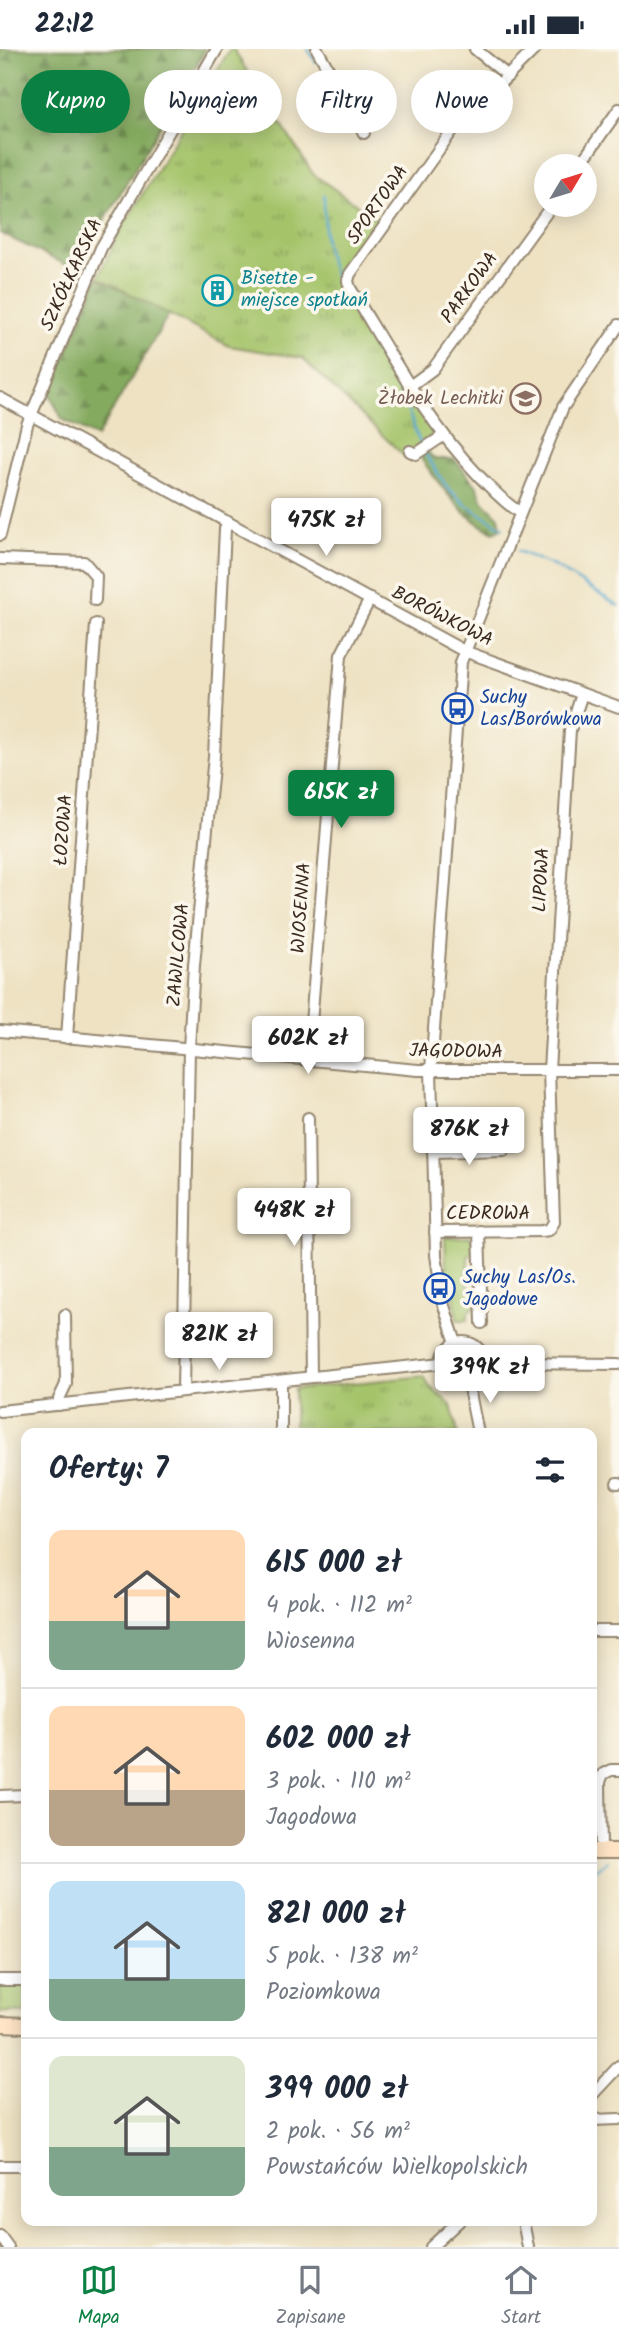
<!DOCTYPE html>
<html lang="pl">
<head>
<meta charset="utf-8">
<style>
	:root { --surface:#fff; --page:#f2f2f3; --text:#1f2937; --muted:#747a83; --line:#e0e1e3; --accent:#0b8043 }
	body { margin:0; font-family:Kalam,sans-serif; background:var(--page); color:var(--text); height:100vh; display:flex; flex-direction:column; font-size:26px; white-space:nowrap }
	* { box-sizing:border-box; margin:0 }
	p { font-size:23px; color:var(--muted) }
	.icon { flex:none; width:38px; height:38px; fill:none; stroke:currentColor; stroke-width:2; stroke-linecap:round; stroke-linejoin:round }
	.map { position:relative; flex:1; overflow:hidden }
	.panel { position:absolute; left:21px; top:1379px; width:576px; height:798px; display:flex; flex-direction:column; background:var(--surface); border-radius:14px; box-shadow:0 4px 18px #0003 }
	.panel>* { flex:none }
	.guide { position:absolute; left:21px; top:21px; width:578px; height:63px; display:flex; gap:14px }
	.needle { width:46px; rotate:52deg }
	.controls { position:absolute; left:534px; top:105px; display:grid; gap:14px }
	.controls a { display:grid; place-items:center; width:63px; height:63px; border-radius:50%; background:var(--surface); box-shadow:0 4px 18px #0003; font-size:35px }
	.price { position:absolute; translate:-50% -60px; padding:0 16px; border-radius:7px; background:#fff; color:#222; font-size:23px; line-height:46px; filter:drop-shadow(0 2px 4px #0008) }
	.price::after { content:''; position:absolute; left:50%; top:42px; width:21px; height:16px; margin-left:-10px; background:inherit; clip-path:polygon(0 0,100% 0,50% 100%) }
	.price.selected { background:var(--accent); color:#fff }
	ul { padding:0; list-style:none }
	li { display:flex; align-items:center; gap:21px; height:175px; padding:0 28px }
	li+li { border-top:2px solid var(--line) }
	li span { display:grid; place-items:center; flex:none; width:196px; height:140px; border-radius:14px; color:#555 }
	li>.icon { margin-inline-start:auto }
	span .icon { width:84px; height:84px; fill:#fffc; stroke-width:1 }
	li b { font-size:30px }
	h2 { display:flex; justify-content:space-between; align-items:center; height:84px; padding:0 28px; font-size:30px }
	.pill { padding:0 24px; border-radius:32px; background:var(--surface); box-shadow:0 4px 18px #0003; font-size:24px; line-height:63px }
	.pill.selected { background:var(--accent); color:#fff }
	.status { display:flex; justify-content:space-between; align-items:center; height:49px; padding:0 35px; background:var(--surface); direction:ltr }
	.status svg { height:19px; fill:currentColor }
	.tabs { display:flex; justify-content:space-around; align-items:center; height:98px; border-top:2px solid var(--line); background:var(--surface); font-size:19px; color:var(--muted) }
	.tabs a { display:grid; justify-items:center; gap:4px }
	.tabs .selected { color:var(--accent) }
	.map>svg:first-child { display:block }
	.green { fill:#a5c46b; stroke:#707744; stroke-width:2 }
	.forest { fill:url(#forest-firs); stroke:#606a3e; stroke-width:2 }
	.park { fill:url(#park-tufts); stroke:#707744; stroke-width:2 }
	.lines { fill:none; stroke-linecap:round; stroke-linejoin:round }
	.stream { stroke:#4fa4cb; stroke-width:2.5 }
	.street-casing { stroke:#948670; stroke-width:14 }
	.secondary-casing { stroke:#948670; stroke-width:18 }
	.street { stroke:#fff; stroke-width:10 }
	.secondary { stroke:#ffe4c6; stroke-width:14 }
	.labels { text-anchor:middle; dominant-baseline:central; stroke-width:7; stroke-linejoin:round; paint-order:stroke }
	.street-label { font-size:19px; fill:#3b2a1e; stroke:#fbf7ec }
	.culture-label { font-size:19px; fill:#0d838f; stroke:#fbf7ec; text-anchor:start }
	.education-label { font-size:19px; fill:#785e54; stroke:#fbf7ec; text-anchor:end }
	.transit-label { font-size:19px; fill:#164399; stroke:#fbf7ec; text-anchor:start }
</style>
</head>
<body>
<div class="status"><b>22:12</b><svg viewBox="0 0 49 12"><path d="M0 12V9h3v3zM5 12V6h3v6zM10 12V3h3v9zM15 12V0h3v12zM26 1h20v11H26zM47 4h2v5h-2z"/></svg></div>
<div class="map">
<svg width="619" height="2198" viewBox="0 0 619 2198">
	<defs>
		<pattern id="forest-firs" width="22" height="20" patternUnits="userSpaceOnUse" patternTransform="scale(1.75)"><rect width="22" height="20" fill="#84aa5f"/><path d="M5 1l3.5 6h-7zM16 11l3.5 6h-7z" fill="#6d8b4e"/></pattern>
		<pattern id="park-tufts" width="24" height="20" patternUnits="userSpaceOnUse" patternTransform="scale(1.75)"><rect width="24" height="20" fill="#a5c46b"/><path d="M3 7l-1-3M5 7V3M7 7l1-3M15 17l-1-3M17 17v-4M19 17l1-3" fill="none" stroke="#889f57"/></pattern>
	</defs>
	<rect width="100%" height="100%" fill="#fbf7ec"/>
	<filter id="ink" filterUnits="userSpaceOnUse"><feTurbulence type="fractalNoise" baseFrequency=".0143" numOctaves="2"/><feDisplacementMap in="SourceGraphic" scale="14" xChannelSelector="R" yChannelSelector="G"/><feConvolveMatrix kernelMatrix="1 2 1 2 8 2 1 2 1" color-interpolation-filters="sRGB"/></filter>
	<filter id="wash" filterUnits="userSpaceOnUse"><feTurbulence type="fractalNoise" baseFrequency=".00686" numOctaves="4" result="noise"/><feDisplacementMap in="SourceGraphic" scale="28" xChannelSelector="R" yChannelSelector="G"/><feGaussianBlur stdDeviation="1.57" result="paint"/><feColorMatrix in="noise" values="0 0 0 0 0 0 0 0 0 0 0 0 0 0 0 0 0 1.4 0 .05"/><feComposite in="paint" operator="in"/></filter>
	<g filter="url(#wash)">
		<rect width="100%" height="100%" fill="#eee2c3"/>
		<g class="green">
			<polygon points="470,1187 476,1193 476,1201 468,1208 469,1243 478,1242 478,1254 468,1263 468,1271 457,1271 452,1232 446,1224 445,1188"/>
			<circle cx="462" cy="1314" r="15"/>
			<polygon points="0,1937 26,1937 26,1964 0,1963"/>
		</g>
		<g class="forest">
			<polygon points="0,0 206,0 95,187 79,222 0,184"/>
			<polygon points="98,228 169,265 97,388 62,370 50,346"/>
			<path d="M 427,402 L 434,410 L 454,410 L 476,436 L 483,452 L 499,468 L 501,479 L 494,483 C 463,471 441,436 422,411 L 421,406 Z"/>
		</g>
		<g class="park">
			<polygon points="230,0 233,0 313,125 379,172 342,225 343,240 435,384 404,407 302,309 229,297 98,228 119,184"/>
			<polygon points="424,1327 429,1337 451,1356 458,1384 294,1384 294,1340"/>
		</g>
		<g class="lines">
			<g class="stream">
				<polyline points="308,0 316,14"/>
				<polyline points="335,50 344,66"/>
				<polyline points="324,146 325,194 331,217 341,242 404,351 421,397"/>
				<polyline points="424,403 447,438 465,455 503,479"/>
				<polyline points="518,502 556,518 619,557"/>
				<polyline points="592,1823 607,1812"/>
			</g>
		</g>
	</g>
	<g filter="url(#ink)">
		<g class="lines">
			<defs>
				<g id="street">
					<polyline points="317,0 364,84"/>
					<polyline points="475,0 508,27"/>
					<polyline points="579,117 619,60"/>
					<polyline points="410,337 433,320 552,156"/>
					<polyline points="0,349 464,602 619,658"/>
					<polyline points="410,402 416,405 443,387"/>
					<path d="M 519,463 C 503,453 492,440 479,427 C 426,372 390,304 350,239 L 348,232 L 350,225 L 452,82 L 535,0"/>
					<polyline points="0,486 27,376 101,199 217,0"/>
					<polyline points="0,510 84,513 96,527 95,551"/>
					<polyline points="0,982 418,1021 619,1021"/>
					<polyline points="67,989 96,575"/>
					<polyline points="308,1011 341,606 370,550"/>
					<polyline points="308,1069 311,1328"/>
					<polyline points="433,1103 504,1101"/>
					<polyline points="479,1182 482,1274"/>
					<polyline points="435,1183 542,1182 549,1181 554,1173 549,1021 570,681 582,645"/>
					<circle cx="463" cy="1314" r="21"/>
					<polyline points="456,1294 443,1254 436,1206 431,1021 461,613 563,358 619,276"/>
					<polyline points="484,1314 619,1315"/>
					<polyline points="281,1332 281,1384"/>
					<polyline points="468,1334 478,1384"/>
					<polyline points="183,1342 189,999 194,916 214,707 225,480 228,473"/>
					<polyline points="59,1356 59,1350 66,1335 65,1266"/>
					<polyline points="0,1362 442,1314"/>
					<polyline points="617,1434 619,1434"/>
					<polyline points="592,1582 619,1582"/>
					<polyline points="0,1747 26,1746"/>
					<polyline points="601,1802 600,1733 603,1725 611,1721 619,1721"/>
					<polyline points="0,1931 26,1931"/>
					<polyline points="592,2046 619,2017"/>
					<polyline points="592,2071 619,2070"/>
					<polyline points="0,2117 26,2117"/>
					<polyline points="523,2172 528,2198"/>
					<polyline points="0,2187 8,2198"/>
					<polyline points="431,2198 459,2172"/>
				</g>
				<g id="secondary">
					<polyline points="592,1802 619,1802"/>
					<polyline points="0,1975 26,1976"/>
				</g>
			</defs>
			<use href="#street" class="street-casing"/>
			<use href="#secondary" class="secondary-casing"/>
			<use href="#street" class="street"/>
			<use href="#secondary" class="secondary"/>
		</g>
	</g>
	<defs>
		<symbol id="building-ring" viewBox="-11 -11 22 22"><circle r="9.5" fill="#fbf7ec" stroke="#0f9aa8" stroke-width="1.5"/><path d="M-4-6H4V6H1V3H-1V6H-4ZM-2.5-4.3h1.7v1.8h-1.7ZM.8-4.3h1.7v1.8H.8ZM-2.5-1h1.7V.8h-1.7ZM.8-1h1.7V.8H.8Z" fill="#0f9aa8"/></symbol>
		<symbol id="school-ring" viewBox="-11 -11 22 22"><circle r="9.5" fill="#fbf7ec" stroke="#8d6e63" stroke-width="1.5"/><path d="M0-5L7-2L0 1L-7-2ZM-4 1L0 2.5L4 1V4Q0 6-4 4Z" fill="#8d6e63"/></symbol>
		<symbol id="bus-ring" viewBox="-11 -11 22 22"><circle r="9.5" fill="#fbf7ec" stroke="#1a4fb4" stroke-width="1.5"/><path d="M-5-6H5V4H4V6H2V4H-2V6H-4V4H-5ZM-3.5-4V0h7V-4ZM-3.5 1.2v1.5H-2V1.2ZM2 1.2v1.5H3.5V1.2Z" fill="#1a4fb4"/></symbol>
	</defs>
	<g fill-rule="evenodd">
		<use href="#building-ring" x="200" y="224" width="35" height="35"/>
		<use href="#school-ring" x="508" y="332" width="35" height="35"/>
		<use href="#bus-ring" x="440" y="642" width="35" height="35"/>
		<use href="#bus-ring" x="422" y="1222" width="35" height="35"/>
	</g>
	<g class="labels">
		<g class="street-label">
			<text transform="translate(378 156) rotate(-55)">SPORTOWA</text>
			<text transform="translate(72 226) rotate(-65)">SZKÓŁKARSKA</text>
			<text transform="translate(470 239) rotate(-54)">PARKOWA</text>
			<text transform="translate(442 568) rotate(27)">BORÓWKOWA</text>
			<text transform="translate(64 781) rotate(-86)">ŁOZOWA</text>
			<text transform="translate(542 831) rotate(-87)">LIPOWA</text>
			<text transform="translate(302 859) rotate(-86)">WIOSENNA</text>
			<text transform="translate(179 906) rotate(-85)">ZAWILCOWA</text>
			<text transform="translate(456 1003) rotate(1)">JAGODOWA</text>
			<text x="488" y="1165">CEDROWA</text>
		</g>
		<g class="culture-label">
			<text x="241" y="230">Bisette -<tspan x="241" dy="22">miejsce spotkań</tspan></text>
		</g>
		<g class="education-label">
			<text x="503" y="350">Żłobek Lechitki</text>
		</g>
		<g class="transit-label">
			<text x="480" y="649">Suchy<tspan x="480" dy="22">Las/Borówkowa</tspan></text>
			<text x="463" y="1229">Suchy Las/Os.<tspan x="463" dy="22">Jagodowe</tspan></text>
		</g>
	</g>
</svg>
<div class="controls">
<a><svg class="needle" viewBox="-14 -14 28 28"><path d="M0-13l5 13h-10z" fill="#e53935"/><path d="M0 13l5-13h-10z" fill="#747a83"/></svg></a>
</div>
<b class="price" style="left:326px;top:509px">475K zł</b>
<b class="price selected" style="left:341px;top:781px">615K zł</b>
<b class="price" style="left:308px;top:1027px">602K zł</b>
<b class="price" style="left:469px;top:1118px">876K zł</b>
<b class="price" style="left:294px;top:1199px">448K zł</b>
<b class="price" style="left:219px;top:1323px">821K zł</b>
<b class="price" style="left:490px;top:1356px">399K zł</b>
<div class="guide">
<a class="pill selected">Kupno</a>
<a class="pill">Wynajem</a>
<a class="pill">Filtry</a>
<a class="pill">Nowe</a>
</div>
<section class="panel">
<h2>Oferty: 7<svg class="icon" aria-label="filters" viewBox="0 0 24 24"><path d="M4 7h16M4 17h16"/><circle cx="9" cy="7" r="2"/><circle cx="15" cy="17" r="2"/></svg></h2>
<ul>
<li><span style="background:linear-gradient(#ffd9b3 65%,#7fa58c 0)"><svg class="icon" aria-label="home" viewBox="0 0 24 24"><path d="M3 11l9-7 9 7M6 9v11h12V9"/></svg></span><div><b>615 000 zł</b><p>4 pok. · 112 m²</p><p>Wiosenna</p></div></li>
<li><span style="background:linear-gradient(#ffd9b3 60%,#b9a48a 0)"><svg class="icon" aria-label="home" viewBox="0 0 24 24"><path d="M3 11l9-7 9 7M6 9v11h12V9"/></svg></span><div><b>602 000 zł</b><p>3 pok. · 110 m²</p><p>Jagodowa</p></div></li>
<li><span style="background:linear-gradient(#bfe0f5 70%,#7fa58c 0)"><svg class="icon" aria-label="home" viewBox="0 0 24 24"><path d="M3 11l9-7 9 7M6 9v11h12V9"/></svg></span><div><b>821 000 zł</b><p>5 pok. · 138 m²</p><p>Poziomkowa</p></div></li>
<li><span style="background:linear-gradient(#dfe7d0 65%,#7fa58c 0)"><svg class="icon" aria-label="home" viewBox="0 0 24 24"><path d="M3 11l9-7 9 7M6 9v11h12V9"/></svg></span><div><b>399 000 zł</b><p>2 pok. · 56 m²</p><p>Powstańców Wielkopolskich</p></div></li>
</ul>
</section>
</div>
<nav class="tabs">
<a class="selected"><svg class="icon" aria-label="map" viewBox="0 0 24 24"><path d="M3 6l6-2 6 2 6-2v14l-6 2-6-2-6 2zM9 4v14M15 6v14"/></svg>Mapa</a>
<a><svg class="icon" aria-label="saved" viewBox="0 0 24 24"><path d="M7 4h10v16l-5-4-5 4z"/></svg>Zapisane</a>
<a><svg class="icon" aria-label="home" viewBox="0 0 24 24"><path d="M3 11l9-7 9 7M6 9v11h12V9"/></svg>Start</a>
</nav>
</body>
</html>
